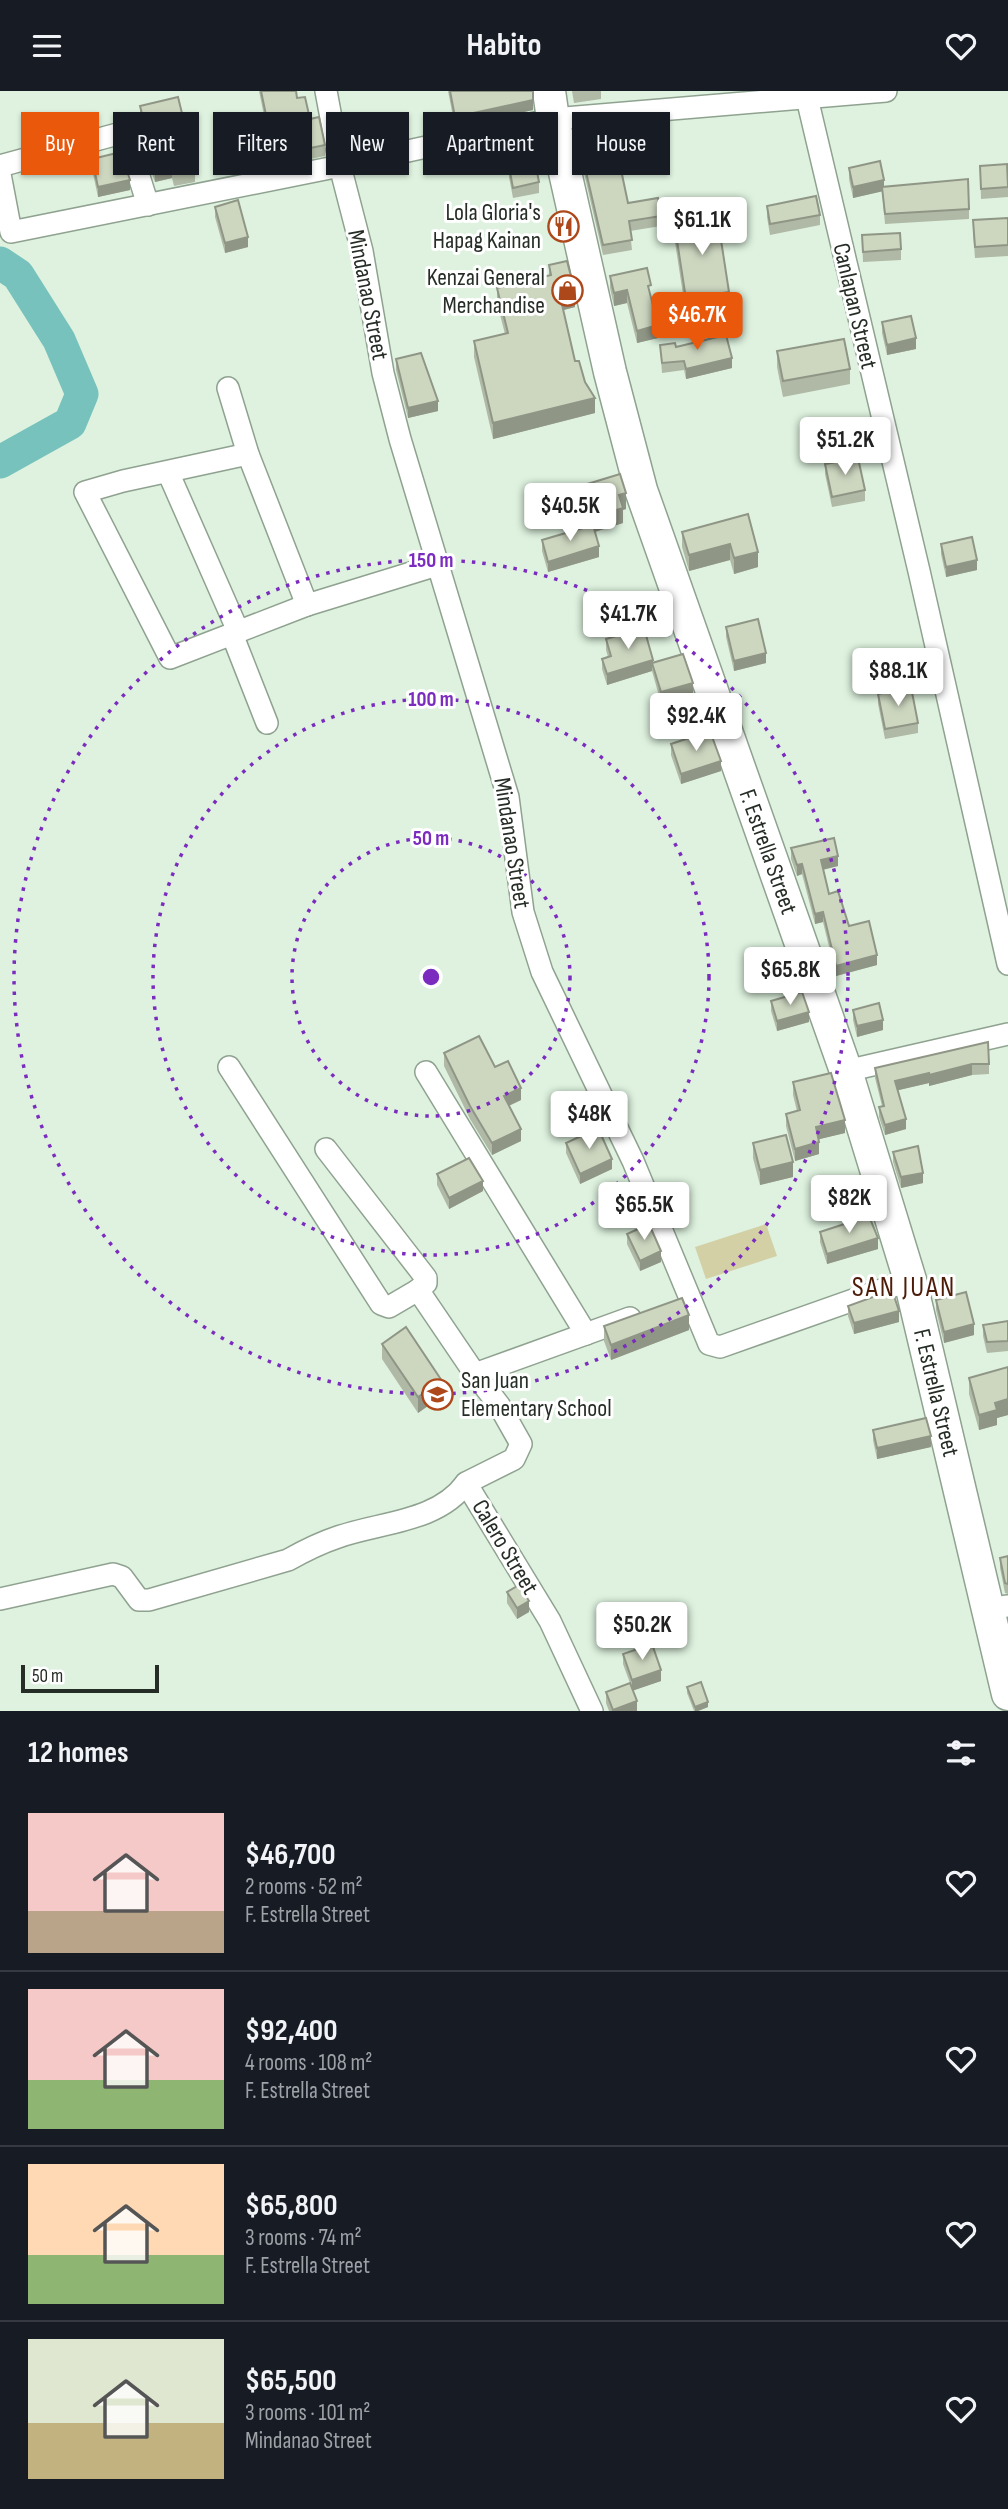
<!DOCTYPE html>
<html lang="en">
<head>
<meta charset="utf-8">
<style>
	:root { --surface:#171b24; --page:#20242c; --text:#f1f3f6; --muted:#9ea1a6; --line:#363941; --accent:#ea580c }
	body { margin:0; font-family:"Sofia Sans Condensed",sans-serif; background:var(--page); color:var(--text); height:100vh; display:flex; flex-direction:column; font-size:26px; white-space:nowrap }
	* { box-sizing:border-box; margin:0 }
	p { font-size:23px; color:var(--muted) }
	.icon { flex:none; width:38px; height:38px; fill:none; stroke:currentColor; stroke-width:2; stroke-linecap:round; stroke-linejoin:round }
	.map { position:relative; height:1620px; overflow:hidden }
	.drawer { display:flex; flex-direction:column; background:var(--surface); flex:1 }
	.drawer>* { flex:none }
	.hud { position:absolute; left:21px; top:21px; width:966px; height:63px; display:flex; gap:14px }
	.scale { position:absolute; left:21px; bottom:18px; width:138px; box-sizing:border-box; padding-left:7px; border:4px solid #262d26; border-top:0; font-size:19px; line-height:24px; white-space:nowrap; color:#262d26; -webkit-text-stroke:5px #fff; paint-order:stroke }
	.price { position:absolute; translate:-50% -60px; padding:0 16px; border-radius:7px; background:#fff; color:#222; font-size:23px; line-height:46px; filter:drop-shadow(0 2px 4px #0008) }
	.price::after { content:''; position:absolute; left:50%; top:42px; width:21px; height:16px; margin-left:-10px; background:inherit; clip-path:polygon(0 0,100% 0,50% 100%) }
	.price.on { background:var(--accent); color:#fff }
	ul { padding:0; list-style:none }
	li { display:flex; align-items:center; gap:21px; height:175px; padding:0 28px }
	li+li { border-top:2px solid var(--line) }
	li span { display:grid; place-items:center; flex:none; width:196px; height:140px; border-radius:0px; color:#555 }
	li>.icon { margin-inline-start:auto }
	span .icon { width:84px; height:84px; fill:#fffc; stroke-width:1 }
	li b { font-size:30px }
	h2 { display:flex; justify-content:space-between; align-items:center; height:84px; padding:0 28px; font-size:30px }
	.pill { padding:0 24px; border-radius:0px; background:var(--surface); box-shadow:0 2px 5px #0004; font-size:24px; line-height:63px }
	.pill.on { background:var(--accent); color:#fff }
	header { display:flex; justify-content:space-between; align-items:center; height:91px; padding:0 28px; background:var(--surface); font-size:32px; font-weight:700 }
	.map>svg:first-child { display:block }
	.green { fill:#d3d0a6 }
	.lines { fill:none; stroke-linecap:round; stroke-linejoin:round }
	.river { stroke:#77c2bc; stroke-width:33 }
	.minor-casing { stroke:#8fa290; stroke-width:24 }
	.secondary-casing { stroke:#8fa290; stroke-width:35 }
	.minor { stroke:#fff; stroke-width:21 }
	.secondary { stroke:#fff; stroke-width:32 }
	.wall { fill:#b0b9a5 }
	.shaded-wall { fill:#909686 }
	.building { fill:#cdd7c0; stroke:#909686; stroke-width:2 }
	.ring { fill:none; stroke:#7b2cbf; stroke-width:3.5; stroke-dasharray:3.5 7 }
	.labels { text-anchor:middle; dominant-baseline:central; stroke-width:6; stroke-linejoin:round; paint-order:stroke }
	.poi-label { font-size:24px; fill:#262d26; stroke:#fff; text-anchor:end }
	.street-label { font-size:24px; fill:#262d26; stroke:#fff }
	.quarter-label { font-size:28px; letter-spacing:2px; fill:#4d1c08; stroke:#fff }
	.centre { fill:#7b2cbf; stroke:#fff; stroke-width:3.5 }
	.ring-label { font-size:21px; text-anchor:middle; font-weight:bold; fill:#7b2cbf; stroke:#fff; stroke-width:6; stroke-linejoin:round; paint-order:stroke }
</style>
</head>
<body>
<header><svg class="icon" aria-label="menu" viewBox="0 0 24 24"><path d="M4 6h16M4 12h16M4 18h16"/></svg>Habito<svg class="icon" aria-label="heart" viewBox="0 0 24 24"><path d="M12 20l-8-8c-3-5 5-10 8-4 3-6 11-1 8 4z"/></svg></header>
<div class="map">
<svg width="1008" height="1620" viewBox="0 0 1008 1620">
	<rect width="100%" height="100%" fill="#def2df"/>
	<polygon class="green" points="766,1133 777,1165 706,1188 695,1156"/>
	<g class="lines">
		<polyline class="river" points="0,172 18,184 59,249 82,303 70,332 0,371"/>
		<defs>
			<g id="minor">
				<polyline points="326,0 340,75 362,160 383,282 400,348 508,706 523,821 542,881 633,1070 709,1253 720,1256 910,1189"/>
				<polyline points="807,7 919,480 1008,873"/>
				<polyline points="0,75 125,41 148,114"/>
				<polyline points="0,83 11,141 340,75 553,28 886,0"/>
				<polyline points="228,297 248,363 307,514"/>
				<polyline points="248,363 123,390 85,401 170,567 307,514 437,474"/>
				<polyline points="168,381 238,540"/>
				<polyline points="232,543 267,632"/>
				<polyline points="229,976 381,1213 389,1216 418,1199"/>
				<polyline points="846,980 1008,943"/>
				<polyline points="426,981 586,1243"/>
				<polyline points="326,1058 426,1187 426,1192 418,1199 475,1283 630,1227"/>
				<polyline points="475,1283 499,1314 521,1353 514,1368 466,1392 550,1530 592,1620"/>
				<path d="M 0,1508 L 113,1483 L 122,1486 L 139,1509 L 149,1509 L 288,1469 C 304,1460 320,1452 338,1446 C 381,1431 438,1431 466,1392"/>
				<polyline points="987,1518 1008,1515"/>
			</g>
			<g id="secondary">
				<path id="s1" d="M 549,0 L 553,28 L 610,281 L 641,399 L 846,980 L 910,1189 L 1008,1603"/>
			</g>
		</defs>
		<use href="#minor" class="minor-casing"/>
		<use href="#secondary" class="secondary-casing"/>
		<use href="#minor" class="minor"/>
		<use href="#secondary" class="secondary"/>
	</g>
	<g class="wall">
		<polygon points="259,0 296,0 297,7 325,54 325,65 296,71 291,49 270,54"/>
		<polygon points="448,0 533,0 533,19 455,36"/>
		<polygon points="572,0 601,0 601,8 574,12"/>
		<polygon points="140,15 195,75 195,91 174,95 172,87 155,91 146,65 146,56 140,30"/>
		<polygon points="574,29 591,32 628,53 628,64 618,65 628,112 661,125 661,135 630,140 632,159 603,164 574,39"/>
		<polygon points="92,68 130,99 98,106 92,78"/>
		<polygon points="980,75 1008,85 1008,106 981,108"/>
		<polygon points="509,76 539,91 539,102 513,107 509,86"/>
		<polygon points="849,77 884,96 969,118 969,128 885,133 882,100 853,107 849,88"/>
		<polygon points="767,115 820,124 820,134 770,144 767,126"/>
		<polygon points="215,116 248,156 225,162 215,126"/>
		<polygon points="1008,127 1008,165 975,167 973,140"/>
		<polygon points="674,130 729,201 729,217 686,223 674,145"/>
		<polygon points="862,144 901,158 901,169 863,171"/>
		<polygon points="549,174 575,216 563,219 575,270 585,291 595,322 493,348 474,266 474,250 505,243 497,212 497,197 549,184"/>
		<polygon points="610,185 651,205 658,247 637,252 627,212 614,215 610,197"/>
		<polygon points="882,231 916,258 887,264 882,242"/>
		<polygon points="660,254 676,256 732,277 686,288 684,279 662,282"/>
		<polygon points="777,260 850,278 850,293 783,306 777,276"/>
		<polygon points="396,268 438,320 408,327 396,279"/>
		<polygon points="825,373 865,399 865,410 832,416 825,383"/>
		<polygon points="571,398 626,418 623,419 623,432 595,441 599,466 548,481 542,460 542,449 579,438 571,413"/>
		<polygon points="748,423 758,476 734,483 730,469 689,480 682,456 682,441"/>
		<polygon points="941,453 977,479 946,486 941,463"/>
		<polygon points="726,536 766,572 734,580 726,546"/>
		<polygon points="606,548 653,571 693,602 661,612 652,580 607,594 602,578 602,568 608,566 606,559"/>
		<polygon points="878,603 918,632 918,642 885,648 878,613"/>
		<polygon points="671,653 721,680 681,693 671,664"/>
		<polygon points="791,757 838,775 823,779 829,803 849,835 877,874 836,885 823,831 815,833 802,783 797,785 791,768"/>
		<polygon points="771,910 809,931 777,940 771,920"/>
		<polygon points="853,919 883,939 857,946 853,929"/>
		<polygon points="444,962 495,976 521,1009 509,1015 521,1050 492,1064 470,1028 444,975"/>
		<polygon points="989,973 989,983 972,984 929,995 929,992 898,999 906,1038 885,1044 879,1026 879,1016 882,1015 875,987 875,977"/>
		<polygon points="793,991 845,1042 819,1048 819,1063 795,1070 786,1035 786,1023 797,1020 793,1004"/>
		<polygon points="566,1052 612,1078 580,1093 566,1062"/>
		<polygon points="753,1052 793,1086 760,1094 753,1067"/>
		<polygon points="893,1061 923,1092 901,1097 893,1071"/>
		<polygon points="437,1083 483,1100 449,1118 437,1094"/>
		<polygon points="820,1141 878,1158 827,1173 820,1151"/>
		<polygon points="627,1143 661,1171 640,1180 627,1153"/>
		<polygon points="936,1209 974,1244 944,1252 936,1219"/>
		<polygon points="848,1215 899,1231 854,1243 848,1225"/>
		<polygon points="1008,1230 1008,1260 987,1262 983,1245 983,1234"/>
		<polygon points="604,1235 689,1239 611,1269 604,1250"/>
		<polygon points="382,1253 442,1305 418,1322 382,1268"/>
		<polygon points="1008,1276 1008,1324 997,1327 997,1334 979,1339 969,1303 969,1287"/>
		<polygon points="873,1339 931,1356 877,1368 873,1349"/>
		<polygon points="1008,1465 1008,1503 1005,1502 1000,1477 1000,1467"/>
		<polygon points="507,1501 529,1521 517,1528 507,1512"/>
		<polygon points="623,1563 661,1590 633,1599 637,1620 609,1620 606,1612 606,1601 630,1592 623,1573"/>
		<polygon points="687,1596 708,1616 698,1620 694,1620 687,1602"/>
	</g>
	<g class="shaded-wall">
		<polygon points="533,9 533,19 455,36 455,26"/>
		<polygon points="172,72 172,87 155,91 155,76"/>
		<polygon points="130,89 130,99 98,106 98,96"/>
		<polygon points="884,89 884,100 853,107 853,96"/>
		<polygon points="248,146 248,156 225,162 225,152"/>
		<polygon points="627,199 627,212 614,215 614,202"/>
		<polygon points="575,201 575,216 560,220 560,205"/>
		<polygon points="658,234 658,247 637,252 637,240"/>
		<polygon points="916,247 916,258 887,264 887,254"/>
		<polygon points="732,267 732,277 686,288 686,278"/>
		<polygon points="595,307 595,322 493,348 493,332"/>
		<polygon points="438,310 438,320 408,327 408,317"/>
		<polygon points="626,402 626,418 623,419 623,432 581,445 581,430 619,404"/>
		<polygon points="730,453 730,469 689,480 689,464"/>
		<polygon points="599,455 599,466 548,481 548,471"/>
		<polygon points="758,461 758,476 734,483 734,467"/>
		<polygon points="977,469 977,479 946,486 946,476"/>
		<polygon points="766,562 766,572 734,580 734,570"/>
		<polygon points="653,569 653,576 652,572 652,580 607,594 607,583"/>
		<polygon points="693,592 693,602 661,612 661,601"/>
		<polygon points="721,670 721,680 681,693 681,683"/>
		<polygon points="838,765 838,775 821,779 821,769"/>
		<polygon points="802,773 802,783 797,785 797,774"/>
		<polygon points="823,821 823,831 815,833 815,823"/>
		<polygon points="877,864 877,874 836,885 836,875"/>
		<polygon points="809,921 809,931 777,940 777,930"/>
		<polygon points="883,929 883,939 857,946 857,935"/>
		<polygon points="972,973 972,984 929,995 929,984"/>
		<polygon points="929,982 929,992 895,1000 895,990"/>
		<polygon points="521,997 521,1009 504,1017 504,1005"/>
		<polygon points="906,1028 906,1038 885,1044 885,1034"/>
		<polygon points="845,1029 845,1042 816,1049 816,1036"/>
		<polygon points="521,1038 521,1050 492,1064 492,1052"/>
		<polygon points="819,1051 819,1063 795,1070 795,1058"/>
		<polygon points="612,1068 612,1078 580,1093 580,1083"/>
		<polygon points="793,1071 793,1086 760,1094 760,1079"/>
		<polygon points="923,1082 923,1092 901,1097 901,1086"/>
		<polygon points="483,1090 483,1100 449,1118 449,1107"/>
		<polygon points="878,1147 878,1158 827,1173 827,1163"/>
		<polygon points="661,1160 661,1171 640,1180 640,1170"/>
		<polygon points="899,1220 899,1231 854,1243 854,1232"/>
		<polygon points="689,1224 689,1239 611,1269 611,1254"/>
		<polygon points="974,1233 974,1244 944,1252 944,1241"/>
		<polygon points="442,1290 442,1305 418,1322 418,1306"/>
		<polygon points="1008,1308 1008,1324 997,1327 997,1334 979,1339 979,1324 995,1312"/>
		<polygon points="931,1345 931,1356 877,1368 877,1357"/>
		<polygon points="529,1510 529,1521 517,1528 517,1517"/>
		<polygon points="661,1579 661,1590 632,1600 632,1589"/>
		<polygon points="637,1610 637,1620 613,1620 613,1619"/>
		<polygon points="708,1611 708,1616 698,1620 695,1620 695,1616"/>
	</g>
	<g class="building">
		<polygon points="261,0 296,0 297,7 305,6 310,28 319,26 325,54 296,60 291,39 270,43"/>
		<polygon points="450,0 533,0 533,9 455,26"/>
		<polygon points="178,6 195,75 174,80 172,72 155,76 146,50 149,50 140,15"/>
		<polygon points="591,28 591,32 625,28 628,53 616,55 628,112 658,107 661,125 629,130 632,149 603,154 574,29"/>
		<polygon points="121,61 130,89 98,96 92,68"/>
		<polygon points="535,70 539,91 513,97 509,76"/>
		<polygon points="880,70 884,89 853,96 849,77"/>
		<polygon points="1007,73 1008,96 981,98 980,75"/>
		<polygon points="968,88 969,118 885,123 882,96"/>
		<polygon points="816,105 820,124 770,133 767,115"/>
		<polygon points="238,109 248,146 225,152 215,116"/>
		<polygon points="717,123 729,201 686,208 674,130"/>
		<polygon points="1008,127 1008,154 975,156 973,129"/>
		<polygon points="900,142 901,158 863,161 862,144"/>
		<polygon points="567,170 575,201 560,205 575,270 579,270 585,291 595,307 493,332 474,250 508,242 497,197 551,184 549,174"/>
		<polygon points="647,177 651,194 648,195 658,234 637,240 627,199 614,202 610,185"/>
		<polygon points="911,225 916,247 887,254 882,231"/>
		<polygon points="726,244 732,267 686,278 684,270 662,272 660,254 675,252 676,256"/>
		<polygon points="844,248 850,278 783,290 777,260"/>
		<polygon points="421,262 438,310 408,317 396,268"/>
		<polygon points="858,367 865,399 832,406 825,373"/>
		<polygon points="620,383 626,402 619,404 623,417 581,430 571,398"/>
		<polygon points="748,423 758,461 734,467 730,453 689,464 682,441"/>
		<polygon points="593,434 599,455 548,471 542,449"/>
		<polygon points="972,446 977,469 946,476 941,453"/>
		<polygon points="758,528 766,562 734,570 726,536"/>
		<polygon points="644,537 653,569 607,583 602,568 611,565 606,548"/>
		<polygon points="683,563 693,592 661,601 652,572"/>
		<polygon points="911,596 918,632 885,638 878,603"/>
		<polygon points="710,640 721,670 681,683 671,653"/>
		<polygon points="834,747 838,765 821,769 829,803 838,800 849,835 869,830 877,864 836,875 823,821 815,823 802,773 797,774 791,757"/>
		<polygon points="802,901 809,921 777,930 771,910"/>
		<polygon points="879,912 883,929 857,935 853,919"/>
		<polygon points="479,945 495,976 508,970 521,997 504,1005 521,1038 492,1052 470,1015 444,962"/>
		<polygon points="988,951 989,973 972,973 929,984 929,982 895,990 906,1028 885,1034 879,1016 884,1015 875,977"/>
		<polygon points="831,982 845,1029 816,1036 819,1051 795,1058 786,1023 800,1019 793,991"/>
		<polygon points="598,1037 612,1068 580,1083 566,1052"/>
		<polygon points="786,1044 793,1071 760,1079 753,1052"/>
		<polygon points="918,1055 923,1082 901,1086 893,1061"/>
		<polygon points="469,1067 483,1090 449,1107 437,1083"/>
		<polygon points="869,1125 878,1147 827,1163 820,1141"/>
		<polygon points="649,1133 661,1160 640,1170 627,1143"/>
		<polygon points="892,1199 899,1220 854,1232 848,1215"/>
		<polygon points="966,1201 974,1233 944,1241 936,1209"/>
		<polygon points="682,1207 689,1224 611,1254 604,1235"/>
		<polygon points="1008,1230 1008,1250 987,1251 983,1234"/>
		<polygon points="406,1236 442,1290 418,1306 382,1253"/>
		<polygon points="1008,1276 1008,1308 995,1312 997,1319 979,1324 969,1287"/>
		<polygon points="926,1327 931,1345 877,1357 873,1339"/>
		<polygon points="1008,1465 1008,1493 1005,1492 1000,1467"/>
		<polygon points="519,1494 529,1510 517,1517 507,1501"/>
		<polygon points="652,1553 661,1579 632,1589 623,1563"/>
		<polygon points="701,1591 708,1611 695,1616 687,1596"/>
		<polygon points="630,1592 637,1610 613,1619 606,1601"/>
	</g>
	<g class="ring">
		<circle cx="431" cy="886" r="139"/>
		<circle cx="431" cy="886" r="278"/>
		<circle cx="431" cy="886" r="417"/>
	</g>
	<defs>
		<symbol id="restaurant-ring" viewBox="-11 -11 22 22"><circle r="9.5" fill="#fff" stroke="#ad481b" stroke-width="1.5"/><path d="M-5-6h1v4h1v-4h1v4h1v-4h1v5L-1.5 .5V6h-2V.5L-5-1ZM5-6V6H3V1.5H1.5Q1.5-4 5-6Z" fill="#ad481b"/></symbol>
		<symbol id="shop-ring" viewBox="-11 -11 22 22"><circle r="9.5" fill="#fff" stroke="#ad481b" stroke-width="1.5"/><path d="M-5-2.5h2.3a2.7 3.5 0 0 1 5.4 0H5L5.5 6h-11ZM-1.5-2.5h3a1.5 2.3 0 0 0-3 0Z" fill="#ad481b"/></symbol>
		<symbol id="school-ring" viewBox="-11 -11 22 22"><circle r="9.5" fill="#fff" stroke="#ad481b" stroke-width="1.5"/><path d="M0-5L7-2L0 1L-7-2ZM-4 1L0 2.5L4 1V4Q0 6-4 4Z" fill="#ad481b"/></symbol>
	</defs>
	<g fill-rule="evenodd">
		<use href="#restaurant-ring" x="546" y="118" width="35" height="35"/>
		<use href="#shop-ring" x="550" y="182" width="35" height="35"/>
		<use href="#school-ring" x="420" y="1286" width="35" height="35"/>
	</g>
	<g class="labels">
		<g class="poi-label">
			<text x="541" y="121">Lola Gloria's<tspan x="541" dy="28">Hapag Kainan</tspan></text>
			<text x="545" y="186">Kenzai General<tspan x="545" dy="28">Merchandise</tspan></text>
			<text x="461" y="1289" text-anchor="start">San Juan<tspan x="461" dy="28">Elementary School</tspan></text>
		</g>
		<g class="street-label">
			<text transform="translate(368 204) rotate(79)">Mindanao Street</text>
			<text transform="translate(855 215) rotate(77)">Canlapan Street</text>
			<text transform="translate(512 752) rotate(81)">Mindanao Street</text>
			<text stroke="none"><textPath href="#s1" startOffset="793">F. Estrella Street</textPath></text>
			<text stroke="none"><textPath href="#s1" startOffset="1360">F. Estrella Street</textPath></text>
			<text transform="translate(505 1456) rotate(59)">Calero Street</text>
		</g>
		<g class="quarter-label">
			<text x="904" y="1196">SAN JUAN</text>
		</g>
	</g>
	<circle cx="431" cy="886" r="10" class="centre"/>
	<g class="ring-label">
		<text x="431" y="476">150 m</text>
		<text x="431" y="615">100 m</text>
		<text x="431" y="754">50 m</text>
	</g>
</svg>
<div class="scale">50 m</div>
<b class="price" style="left:702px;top:166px">$61.1K</b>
<b class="price on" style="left:697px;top:261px">$46.7K</b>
<b class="price" style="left:845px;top:386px">$51.2K</b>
<b class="price" style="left:570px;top:452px">$40.5K</b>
<b class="price" style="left:628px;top:560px">$41.7K</b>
<b class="price" style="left:898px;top:617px">$88.1K</b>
<b class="price" style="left:696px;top:662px">$92.4K</b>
<b class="price" style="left:790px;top:916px">$65.8K</b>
<b class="price" style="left:589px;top:1060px">$48K</b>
<b class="price" style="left:849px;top:1144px">$82K</b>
<b class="price" style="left:644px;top:1151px">$65.5K</b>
<b class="price" style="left:642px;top:1571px">$50.2K</b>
<div class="hud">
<a class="pill on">Buy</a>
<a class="pill">Rent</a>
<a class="pill">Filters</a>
<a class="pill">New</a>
<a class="pill">Apartment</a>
<a class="pill">House</a>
</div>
</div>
<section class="drawer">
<h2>12 homes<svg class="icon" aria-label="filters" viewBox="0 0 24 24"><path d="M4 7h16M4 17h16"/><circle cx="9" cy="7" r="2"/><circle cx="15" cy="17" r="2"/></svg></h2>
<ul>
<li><span style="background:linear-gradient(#f6c9c9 70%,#b9a48a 0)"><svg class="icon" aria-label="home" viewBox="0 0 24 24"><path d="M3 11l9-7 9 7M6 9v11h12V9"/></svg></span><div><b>$46,700</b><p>2 rooms · 52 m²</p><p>F. Estrella Street</p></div><svg class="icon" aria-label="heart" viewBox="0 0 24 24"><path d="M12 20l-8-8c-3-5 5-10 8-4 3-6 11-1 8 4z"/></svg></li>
<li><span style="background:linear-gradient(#f6c9c9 65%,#8fb573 0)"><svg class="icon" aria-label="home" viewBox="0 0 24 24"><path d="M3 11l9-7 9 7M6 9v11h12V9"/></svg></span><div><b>$92,400</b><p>4 rooms · 108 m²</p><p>F. Estrella Street</p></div><svg class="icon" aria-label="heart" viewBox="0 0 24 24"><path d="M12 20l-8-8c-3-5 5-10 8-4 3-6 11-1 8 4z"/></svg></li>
<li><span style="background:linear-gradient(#ffd9b3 65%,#8fb573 0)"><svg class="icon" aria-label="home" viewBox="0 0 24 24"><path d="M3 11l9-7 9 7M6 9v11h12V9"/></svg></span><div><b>$65,800</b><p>3 rooms · 74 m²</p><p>F. Estrella Street</p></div><svg class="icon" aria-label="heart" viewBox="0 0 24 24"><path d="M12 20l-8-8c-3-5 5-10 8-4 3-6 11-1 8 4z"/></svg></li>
<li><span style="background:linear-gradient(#dfe7d0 60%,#c2b280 0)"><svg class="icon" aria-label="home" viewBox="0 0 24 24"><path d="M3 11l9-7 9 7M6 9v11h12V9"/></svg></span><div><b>$65,500</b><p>3 rooms · 101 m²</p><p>Mindanao Street</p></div><svg class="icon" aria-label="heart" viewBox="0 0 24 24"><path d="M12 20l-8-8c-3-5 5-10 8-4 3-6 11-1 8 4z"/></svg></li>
</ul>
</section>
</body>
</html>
